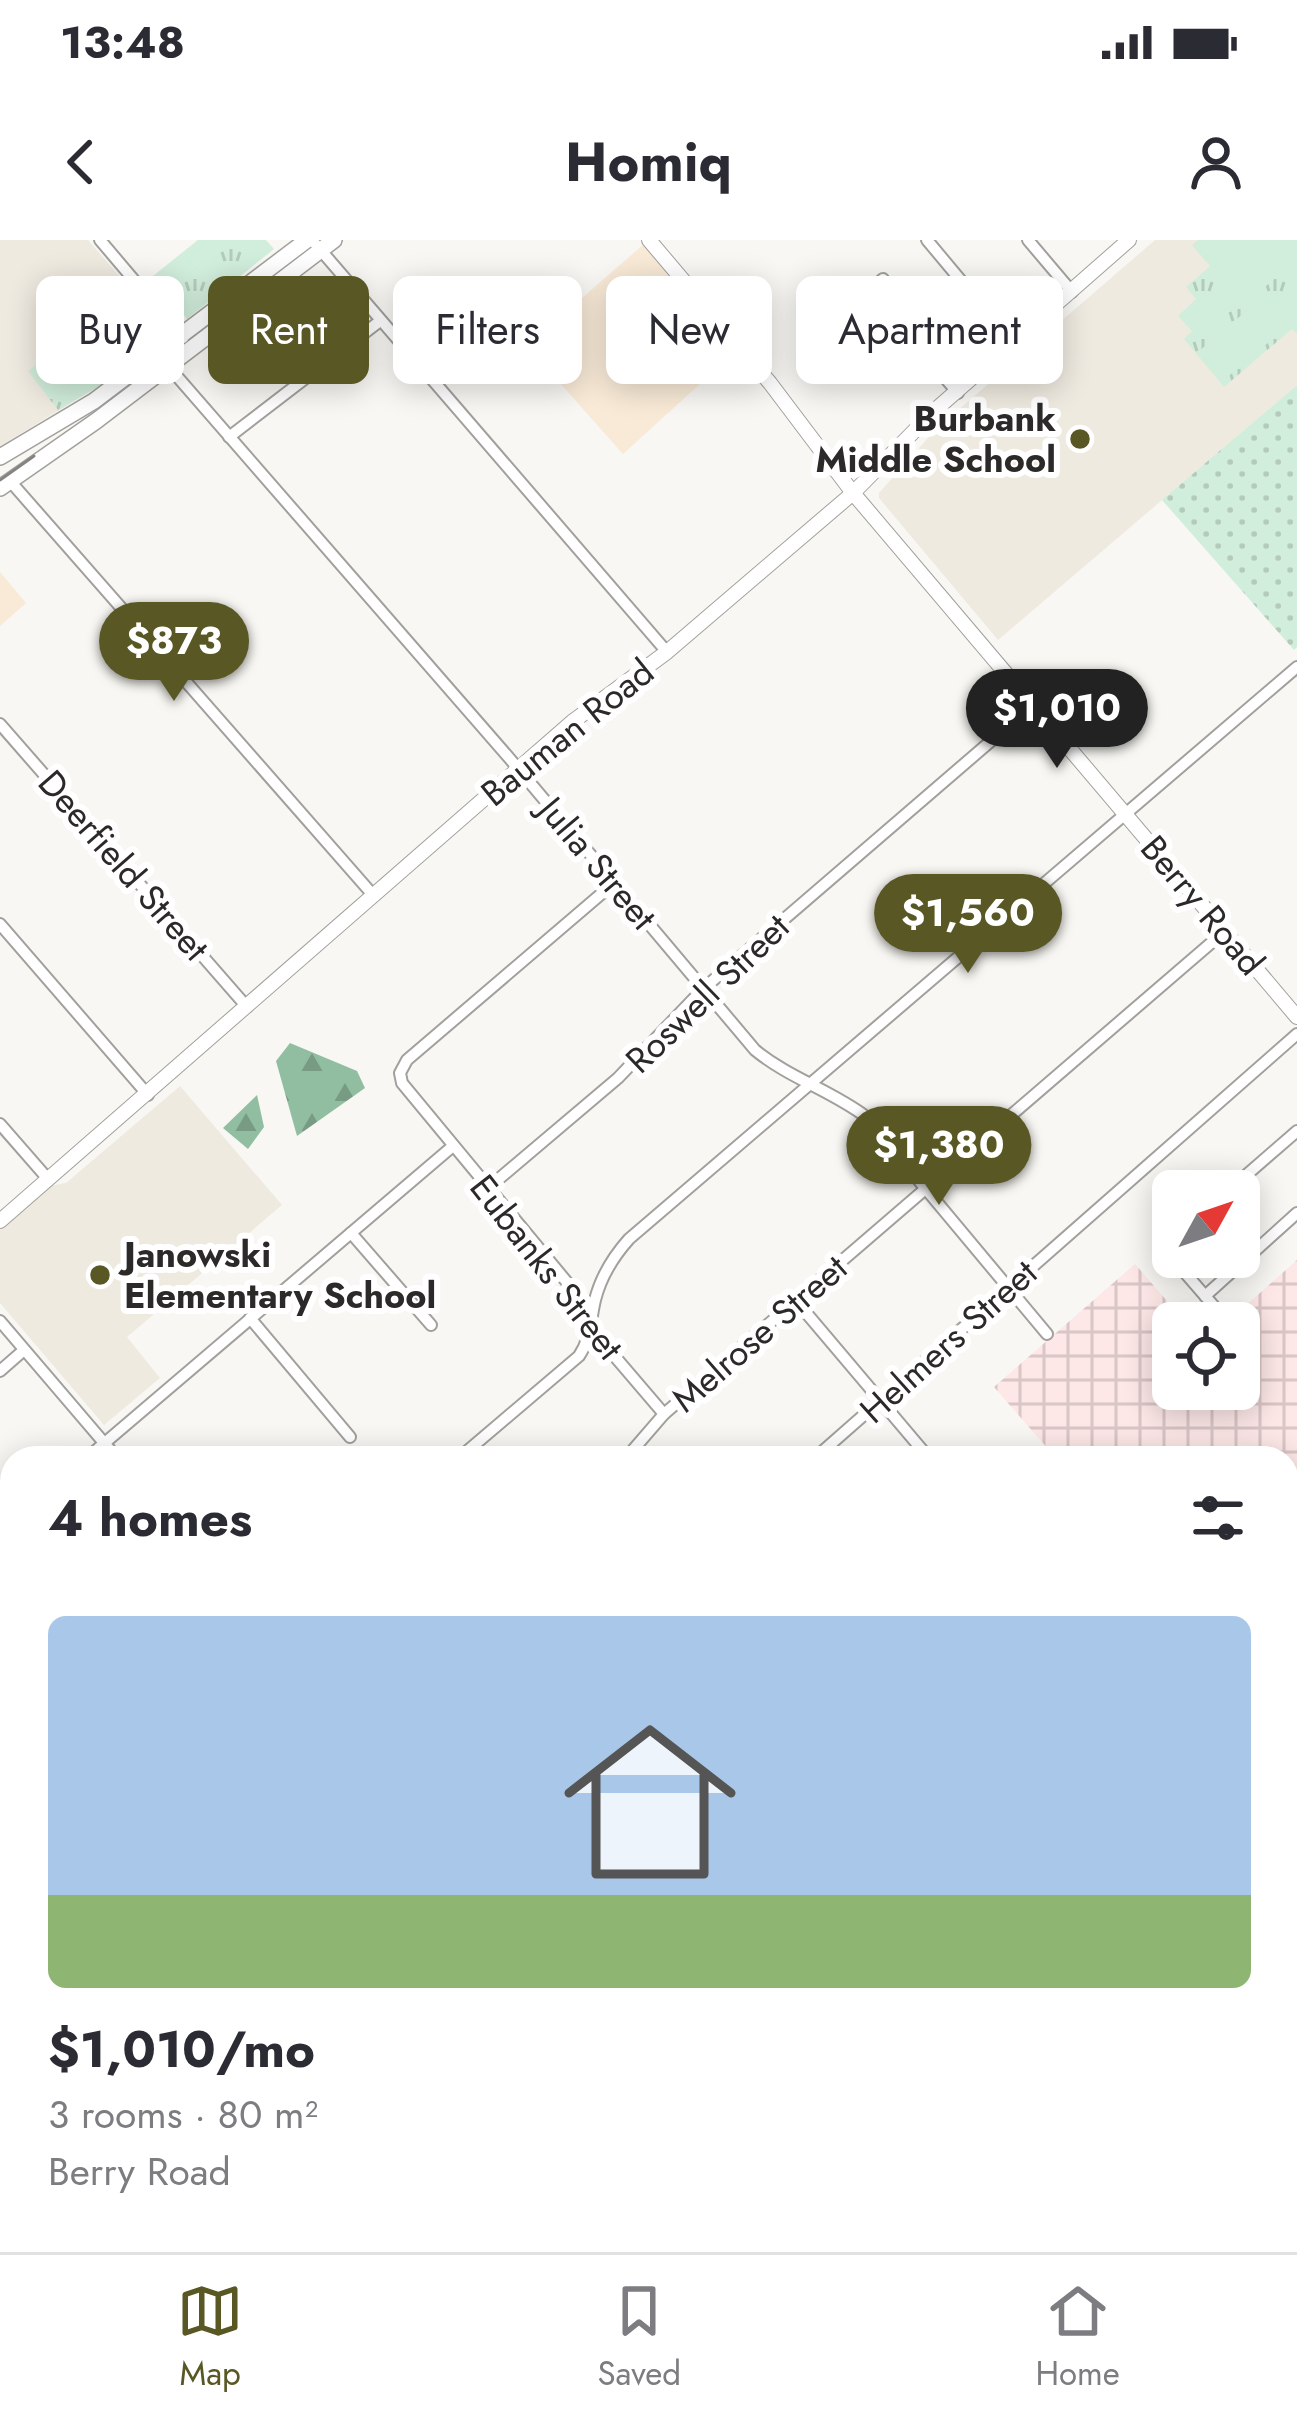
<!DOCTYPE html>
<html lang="en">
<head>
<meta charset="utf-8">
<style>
	:root { --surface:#fff; --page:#f2f2f3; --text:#2b2b33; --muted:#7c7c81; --line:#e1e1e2; --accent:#595825 }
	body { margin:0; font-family:Jost,sans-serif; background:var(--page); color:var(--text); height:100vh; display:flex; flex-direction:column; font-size:45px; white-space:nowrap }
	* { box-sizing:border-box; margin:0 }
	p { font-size:39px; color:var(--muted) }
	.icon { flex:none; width:66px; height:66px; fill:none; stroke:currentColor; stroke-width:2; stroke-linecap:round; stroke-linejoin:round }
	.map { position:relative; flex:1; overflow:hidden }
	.details { position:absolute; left:0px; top:1206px; width:1299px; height:807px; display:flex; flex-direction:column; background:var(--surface); border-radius:36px 36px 0 0; box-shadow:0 6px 30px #0003 }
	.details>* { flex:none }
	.guide { position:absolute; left:36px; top:36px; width:1227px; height:108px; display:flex; gap:24px }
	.needle { width:78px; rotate:50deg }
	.controls { position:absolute; left:1152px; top:930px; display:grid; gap:24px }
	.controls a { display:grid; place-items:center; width:108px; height:108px; border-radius:18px; background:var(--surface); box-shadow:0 6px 30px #0003; font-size:60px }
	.price { position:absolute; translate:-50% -102px; padding:0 27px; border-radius:42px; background:var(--accent); color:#fff; font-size:39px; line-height:78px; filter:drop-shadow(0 3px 6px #0008) }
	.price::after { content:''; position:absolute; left:50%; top:72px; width:36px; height:27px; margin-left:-18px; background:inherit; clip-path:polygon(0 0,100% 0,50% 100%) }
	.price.current { background:#222; color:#fff }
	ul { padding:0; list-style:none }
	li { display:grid; align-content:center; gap:24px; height:636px; padding:0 48px }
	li+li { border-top:3px solid var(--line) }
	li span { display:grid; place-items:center; height:372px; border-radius:18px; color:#555 }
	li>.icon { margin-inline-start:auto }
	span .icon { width:216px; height:216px; fill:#fffc; stroke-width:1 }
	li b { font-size:51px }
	h2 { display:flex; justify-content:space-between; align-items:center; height:144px; padding:0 48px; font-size:51px }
	.pill { padding:0 42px; border-radius:18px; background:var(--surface); box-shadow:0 6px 30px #0003; font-size:42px; line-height:108px }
	.pill.current { background:var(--accent); color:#fff }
	.status { display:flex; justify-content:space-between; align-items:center; height:84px; padding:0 60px; background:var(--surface); direction:ltr }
	.status svg { height:33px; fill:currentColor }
	header { display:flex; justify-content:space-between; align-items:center; height:156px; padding:0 48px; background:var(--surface); font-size:54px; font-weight:700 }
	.dock { display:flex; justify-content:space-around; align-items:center; height:168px; border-top:3px solid var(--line); background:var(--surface); font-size:33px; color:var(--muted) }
	.dock a { display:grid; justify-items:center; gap:6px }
	.dock .current { color:var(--accent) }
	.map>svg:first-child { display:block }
	.commercial { fill:#f9ead7 }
	.industrial { fill:url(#industrial-grid) }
	.built { fill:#efeae0 }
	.grass { fill:url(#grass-dots) }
	.forest { fill:url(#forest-firs) }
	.park { fill:url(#park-tufts) }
	.pitch { fill:#d1eddb }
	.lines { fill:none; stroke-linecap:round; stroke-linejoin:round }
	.minor-casing { stroke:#a2a09d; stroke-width:14 }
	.tertiary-casing { stroke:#a2a09d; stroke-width:16 }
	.secondary-casing { stroke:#a2a09d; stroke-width:18 }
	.minor { stroke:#fff; stroke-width:10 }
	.tertiary { stroke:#fff; stroke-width:14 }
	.secondary { stroke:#fff; stroke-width:15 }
	.tram { stroke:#858482; stroke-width:3 }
	.poi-dot { fill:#595825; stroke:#fff; stroke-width:4.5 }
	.labels { text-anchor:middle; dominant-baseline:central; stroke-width:12; stroke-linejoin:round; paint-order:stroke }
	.poi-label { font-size:36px; font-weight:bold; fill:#2b2a29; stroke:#fff; text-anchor:end }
	.street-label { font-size:36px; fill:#2b2a29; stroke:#fff }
</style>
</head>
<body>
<div class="status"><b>13:48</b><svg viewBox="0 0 49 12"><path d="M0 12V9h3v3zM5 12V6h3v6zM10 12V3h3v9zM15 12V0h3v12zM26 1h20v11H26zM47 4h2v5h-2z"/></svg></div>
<header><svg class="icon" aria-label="back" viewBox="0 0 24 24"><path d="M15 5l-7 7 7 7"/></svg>Homiq<svg class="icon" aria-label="person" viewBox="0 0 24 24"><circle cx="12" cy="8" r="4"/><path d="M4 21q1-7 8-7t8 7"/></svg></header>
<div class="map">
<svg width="1297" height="2012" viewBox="0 0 1297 2012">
	<defs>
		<pattern id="industrial-grid" width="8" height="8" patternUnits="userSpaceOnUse" patternTransform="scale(3)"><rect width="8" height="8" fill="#fde7e7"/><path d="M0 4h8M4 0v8" fill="none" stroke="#d9c6c6"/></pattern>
		<pattern id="grass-dots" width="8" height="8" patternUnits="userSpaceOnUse" patternTransform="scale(3)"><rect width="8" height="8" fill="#d1eddb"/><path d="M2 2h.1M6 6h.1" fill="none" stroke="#b4cbbc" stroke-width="1.8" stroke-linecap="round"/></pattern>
		<pattern id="forest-firs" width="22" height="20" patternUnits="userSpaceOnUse" patternTransform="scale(3)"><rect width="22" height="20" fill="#91bea1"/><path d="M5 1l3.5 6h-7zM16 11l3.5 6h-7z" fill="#779b83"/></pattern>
		<pattern id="park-tufts" width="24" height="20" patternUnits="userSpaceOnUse" patternTransform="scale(3)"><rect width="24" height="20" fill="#d1eddb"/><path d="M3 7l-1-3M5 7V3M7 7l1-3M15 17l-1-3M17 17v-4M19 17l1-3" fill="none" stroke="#b4cbbc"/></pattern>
	</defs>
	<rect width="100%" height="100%" fill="#f8f7f3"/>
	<g class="commercial">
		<polygon points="644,4 735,112 623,214 527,106"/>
		<polygon points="0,332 26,363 0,386"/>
	</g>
	<polygon class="industrial" points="1297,1020 1297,1526 1292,1531 1287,1526 1287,1218 1056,1218 994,1147 1135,1024 1186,1083 1173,1083 1173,1149 1239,1149 1239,1083 1226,1083"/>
	<g class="built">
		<polygon points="0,0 88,0 165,88 162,97 99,146 0,206"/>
		<polygon points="1155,0 1297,0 1297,145 998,400 879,258 879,253 935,190"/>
		<polygon points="180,846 282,965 127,1097 160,1138 104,1185 0,1063 0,986 44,947 66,943"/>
	</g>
	<polygon class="grass" points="1297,145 1297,407 1294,410 1162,260"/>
	<g class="forest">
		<polygon points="290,803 357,831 365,848 297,896 276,821"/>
		<polygon points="257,855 264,887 248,909 223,888"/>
	</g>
	<g class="park">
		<polygon points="198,0 266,0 274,9 187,79 153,36"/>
		<polygon points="1198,0 1297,0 1297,94 1292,89 1224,147 1184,99 1192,91 1178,76 1196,59 1186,47 1210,26 1192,5"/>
		<polygon points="131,49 165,88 162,97 99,146 58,170 28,131"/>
	</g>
	<g class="pitch">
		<polygon points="1206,0 1297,0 1297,20 1254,56 1250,52 1227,71 1214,55 1237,36"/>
		<polygon points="1264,56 1289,85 1223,141 1198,112"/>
	</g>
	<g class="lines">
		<defs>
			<g id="minor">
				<polyline points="100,0 183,98"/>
				<polyline points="312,0 667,412"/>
				<polyline points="927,0 1013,103"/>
				<polyline points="1028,0 1072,52"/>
				<polyline points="883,39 870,51 958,153"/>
				<path d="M 168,126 L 510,519 L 755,810 C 789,838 830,850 865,876 L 1047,1094"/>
				<polyline points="229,197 380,81"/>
				<polyline points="10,241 373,655"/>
				<polyline points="0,484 247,767"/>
				<polyline points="614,643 407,820 400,833 402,843 585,1064 599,1098 664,1174"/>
				<polyline points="0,684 148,855"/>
				<polyline points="0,884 48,939"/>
				<polyline points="488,948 618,838 703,749 1027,470 1031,462"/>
				<polyline points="1228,951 1297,891"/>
				<polyline points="351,993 431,1085"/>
				<polyline points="1173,1000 1167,1012 1219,1072"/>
				<polyline points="1205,1056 1297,973"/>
				<polyline points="797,1062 929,1218"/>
				<polyline points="250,1078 350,1197"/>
				<polyline points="0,1081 117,1218"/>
				<polyline points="0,1131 24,1110"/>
				<polyline points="87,1218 453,906"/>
				<path d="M 459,1218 L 579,1116 C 591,1098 590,1081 595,1060 C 601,1036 613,1017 629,999 L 1297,427"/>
				<polyline points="626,1218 664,1174 1225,691"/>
				<polyline points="815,1218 1297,794"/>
				<polyline points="0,1602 12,1592"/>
				<polyline points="1287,1630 1297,1642"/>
				<polyline points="0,1769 12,1783"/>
				<polyline points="1287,1910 1297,1921"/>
				<polyline points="0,1945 12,1934"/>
				<polyline points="201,2001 210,2012"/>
				<polyline points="438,2001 447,2012"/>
				<polyline points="891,2001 900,2012"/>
				<polyline points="1129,2001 1139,2012"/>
			</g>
			<g id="tertiary">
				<polyline points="649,0 770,143 853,253 1297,777"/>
				<polyline points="0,981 572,482 667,412 853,253 934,171 1129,0"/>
			</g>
			<g id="secondary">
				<polyline points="0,217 94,161 307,0"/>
				<polyline points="0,248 96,181 334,0"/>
				<polyline points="0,1292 12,1307"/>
				<polyline points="0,1314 12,1328"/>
				<polyline points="1287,1548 1297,1539"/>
				<polyline points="1287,1578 1297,1569"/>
				<polyline points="669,2001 679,2012"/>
				<polyline points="686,2001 696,2012"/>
				<polyline points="754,2012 767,2001"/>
				<polyline points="785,2012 797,2001"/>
			</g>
		</defs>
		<use href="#minor" class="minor-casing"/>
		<use href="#tertiary" class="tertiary-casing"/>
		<use href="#secondary" class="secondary-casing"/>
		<use href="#minor" class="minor"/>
		<use href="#tertiary" class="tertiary"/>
		<use href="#secondary" class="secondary"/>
		<polyline class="tram" points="0,240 34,216"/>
	</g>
	<g class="poi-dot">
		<circle cx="1080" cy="199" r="12"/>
		<circle cx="100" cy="1035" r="12"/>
	</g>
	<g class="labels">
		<g class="poi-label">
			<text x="1056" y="178">Burbank<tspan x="1056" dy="41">Middle School</tspan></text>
			<text x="124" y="1014" text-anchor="start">Janowski<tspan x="124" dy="41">Elementary School</tspan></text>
		</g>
		<g class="street-label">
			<text transform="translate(567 492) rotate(-39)">Bauman Road</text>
			<text transform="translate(598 623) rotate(50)">Julia Street</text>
			<text transform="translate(124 625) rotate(49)">Deerfield Street</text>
			<text transform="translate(1203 665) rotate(50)">Berry Road</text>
			<text transform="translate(707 753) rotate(-44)">Roswell Street</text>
			<text transform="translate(547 1027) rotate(52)">Eubanks Street</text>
			<text transform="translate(759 1093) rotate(-41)">Melrose Street</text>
			<text transform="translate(948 1101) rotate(-42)">Helmers Street</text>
		</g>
	</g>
</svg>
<div class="controls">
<a><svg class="needle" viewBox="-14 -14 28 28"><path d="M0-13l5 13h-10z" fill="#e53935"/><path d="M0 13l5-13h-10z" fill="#7c7c81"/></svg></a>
<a><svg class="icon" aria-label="locate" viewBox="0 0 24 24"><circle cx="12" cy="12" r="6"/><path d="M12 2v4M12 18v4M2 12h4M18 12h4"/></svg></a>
</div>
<b class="price" style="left:174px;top:464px">$873</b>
<b class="price current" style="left:1057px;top:531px">$1,010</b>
<b class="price" style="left:968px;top:736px">$1,560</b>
<b class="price" style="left:939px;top:968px">$1,380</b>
<div class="guide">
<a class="pill">Buy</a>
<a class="pill current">Rent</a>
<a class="pill">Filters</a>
<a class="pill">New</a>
<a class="pill">Apartment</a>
</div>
<section class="details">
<h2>4 homes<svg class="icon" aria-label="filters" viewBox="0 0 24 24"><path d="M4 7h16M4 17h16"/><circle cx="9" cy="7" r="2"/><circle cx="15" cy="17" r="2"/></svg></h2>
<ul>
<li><span style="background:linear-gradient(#a9c7e8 75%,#8fb573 0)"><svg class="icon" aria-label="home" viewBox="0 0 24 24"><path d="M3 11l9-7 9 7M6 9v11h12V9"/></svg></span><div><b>$1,010/mo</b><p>3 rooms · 80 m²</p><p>Berry Road</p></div></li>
</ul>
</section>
</div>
<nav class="dock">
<a class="current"><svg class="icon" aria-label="map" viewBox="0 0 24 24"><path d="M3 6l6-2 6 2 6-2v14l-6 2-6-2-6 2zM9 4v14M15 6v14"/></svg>Map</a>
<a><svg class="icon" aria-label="saved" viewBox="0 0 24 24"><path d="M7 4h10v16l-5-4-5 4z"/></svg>Saved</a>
<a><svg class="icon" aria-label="home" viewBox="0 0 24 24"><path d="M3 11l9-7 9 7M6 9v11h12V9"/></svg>Home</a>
</nav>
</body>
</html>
